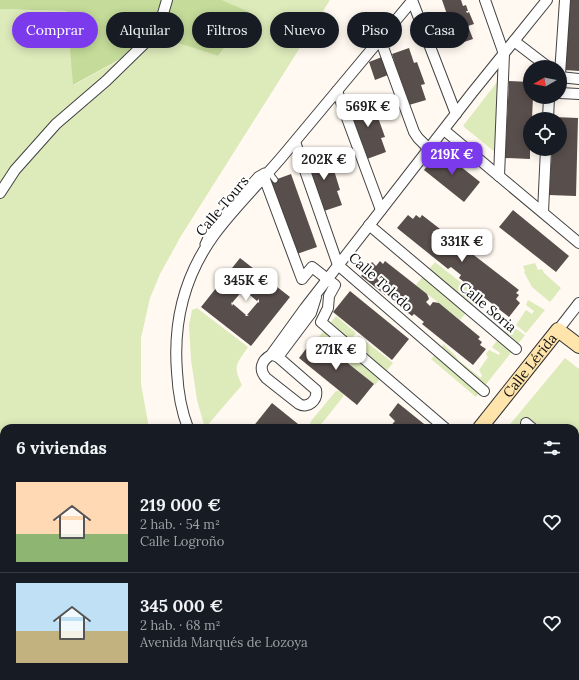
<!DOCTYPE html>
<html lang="es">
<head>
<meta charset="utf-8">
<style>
	:root { --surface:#171b24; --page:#242831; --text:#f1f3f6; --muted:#9ea1a6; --line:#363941; --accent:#7c3aed }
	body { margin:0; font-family:Lora,serif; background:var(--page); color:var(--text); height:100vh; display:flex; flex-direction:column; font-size:15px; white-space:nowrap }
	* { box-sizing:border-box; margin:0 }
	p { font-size:13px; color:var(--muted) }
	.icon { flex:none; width:22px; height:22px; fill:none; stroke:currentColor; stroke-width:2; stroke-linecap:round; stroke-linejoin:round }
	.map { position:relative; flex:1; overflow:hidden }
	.panel { position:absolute; left:0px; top:424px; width:579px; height:256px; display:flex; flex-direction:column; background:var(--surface); border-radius:12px 12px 0 0; box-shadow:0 2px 10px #0003 }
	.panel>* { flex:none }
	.banner { position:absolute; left:12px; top:12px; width:555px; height:36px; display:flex; gap:8px }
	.needle { width:26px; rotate:261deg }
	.buttons { position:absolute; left:523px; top:60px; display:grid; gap:8px }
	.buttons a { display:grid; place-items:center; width:44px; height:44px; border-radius:50%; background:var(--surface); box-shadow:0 2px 10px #0003; font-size:20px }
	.price { position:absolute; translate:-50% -34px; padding:0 9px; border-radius:8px; background:#fff; color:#222; font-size:13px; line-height:26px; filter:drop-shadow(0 1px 2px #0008) }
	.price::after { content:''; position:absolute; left:50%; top:24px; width:12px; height:9px; margin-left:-6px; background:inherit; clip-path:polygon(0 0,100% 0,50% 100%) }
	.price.selected { background:var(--accent); color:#fff }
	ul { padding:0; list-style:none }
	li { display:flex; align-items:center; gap:12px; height:100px; padding:0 16px }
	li+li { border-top:1px solid var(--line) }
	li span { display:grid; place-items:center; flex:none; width:112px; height:80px; border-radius:0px; color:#555 }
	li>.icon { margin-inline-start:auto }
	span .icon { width:48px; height:48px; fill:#fffc; stroke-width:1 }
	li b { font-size:17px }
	h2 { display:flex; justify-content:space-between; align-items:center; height:48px; padding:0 16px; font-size:17px }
	.pill { padding:0 14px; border-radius:18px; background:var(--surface); box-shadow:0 2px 10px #0003; font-size:14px; line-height:36px }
	.pill.selected { background:var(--accent); color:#fff }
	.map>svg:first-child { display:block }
	.green { fill:#ddeaba }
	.forest { fill:#c4db99 }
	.building { fill:#584e4b; fill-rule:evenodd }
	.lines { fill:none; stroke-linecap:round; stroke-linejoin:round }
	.lane-casing { stroke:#424242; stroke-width:7 }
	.street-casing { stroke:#424242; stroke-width:12 }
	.secondary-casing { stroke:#313131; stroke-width:16 }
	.lane { stroke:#fff; stroke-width:5 }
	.street { stroke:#fff; stroke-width:10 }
	.secondary { stroke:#ffe5ac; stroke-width:14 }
	.labels { text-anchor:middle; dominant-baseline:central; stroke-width:4; stroke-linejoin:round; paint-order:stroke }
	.street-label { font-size:14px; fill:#0f0f0f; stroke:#fff }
</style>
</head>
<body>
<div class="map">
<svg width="579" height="680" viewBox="0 0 579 680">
	<rect width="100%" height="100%" fill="#fff9f1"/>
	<g class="green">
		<polygon points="222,0 330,0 181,236 160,274 150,298 141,338 141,384 149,428 4,428 4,676 344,676 348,679 0,680 0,10 2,9 67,11 74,85 161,37 218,56 251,14"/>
		<polygon points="497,82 496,153 463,126"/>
		<polygon points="435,262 479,297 460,320 416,285"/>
		<polygon points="535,263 538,270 542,269 544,273 561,288 550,302 532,287 524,272 525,271 523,266"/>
		<polygon points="528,300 545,310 526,333 516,325 526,310 532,314 534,311 526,305"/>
		<path d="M 197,308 L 248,347 C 237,364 232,365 242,385 L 205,428 L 197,400 L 191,360 L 189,325 L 192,310 Z"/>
		<polygon points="336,316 356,333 339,355 318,338"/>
		<path d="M 510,325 L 525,335 L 476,397 L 431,359 L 444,344 C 448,350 456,354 458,360 L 481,378 L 482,375 L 479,370 L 488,357 L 486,354 L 489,350 L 499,355 L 500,353 L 492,347 Z"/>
		<polygon points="359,336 393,363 375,385 341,357"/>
		<polygon points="565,358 579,369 579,542 575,539 575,428 507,428"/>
		<polygon points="336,391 339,391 343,394 343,397 318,428 310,428 310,424 311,421"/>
	</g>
	<polygon class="forest" points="0,0 222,0 251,13 218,56 160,37 73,85 67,11 2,9 0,10"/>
	<g class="building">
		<polygon points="442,0 461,0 463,6 466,5 468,11 466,11 467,13 469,12 474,24 468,26 473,39 458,44 453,30 450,31 447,24 450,23"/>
		<polygon points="570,0 579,0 579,71 565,70"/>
		<polygon points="409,48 414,63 417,62 425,84 421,85 426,100 409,105 405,93 402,94 392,67 395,64 392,54"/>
		<polygon points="382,57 388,75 375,80 369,62"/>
		<polygon points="509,81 530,82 530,97 533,97 532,119 530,119 530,159 505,158"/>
		<polygon points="368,98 374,113 376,112 385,137 381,138 386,152 367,159 363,145 360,146 351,121 354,119 349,104"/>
		<polygon points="554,117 578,118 576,196 549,195 552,149 560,149 560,119 554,119"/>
		<polygon points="440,150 480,182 464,202 424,170"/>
		<polygon points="324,151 330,168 333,167 340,190 337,191 342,205 324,211 321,199 317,200 311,172 306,157"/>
		<polygon points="291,174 317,247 294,255 269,182"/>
		<polygon points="513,210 569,256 556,272 499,227"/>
		<polygon points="408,215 413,219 416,215 420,218 422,215 519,290 516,293 519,295 516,299 520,303 509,317 459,278 461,275 451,267 448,269 397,228"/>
		<path d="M 240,258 L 290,297 L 251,346 L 201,307 ZM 246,288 L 244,290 L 257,301 L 259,299 L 259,303 L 258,302 L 247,315 L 249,316 L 245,316 L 246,315 L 233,304 L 232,306 L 231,302 L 232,303 L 243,290 L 242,289 Z"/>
		<polygon points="380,261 383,264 385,261 427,294 429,299 426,302 430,306 433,302 439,303 480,337 478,339 482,342 480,345 486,349 473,365 422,324 424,322 414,314 412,316 361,276 372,262 376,266"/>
		<polygon points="350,291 409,339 392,360 333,312"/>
		<polygon points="315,337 374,384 357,405 299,358"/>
		<polygon points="272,403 303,428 252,428"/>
		<polygon points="398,403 429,428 389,428 395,421 389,415"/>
		<polygon points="575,547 579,550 579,560 575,565"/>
		<polygon points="579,647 579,680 564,680 566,676 575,676 575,656"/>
		<polygon points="408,676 433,676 434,680 409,680"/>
	</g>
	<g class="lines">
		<defs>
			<polyline id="lane" points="203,244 209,231 230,205 257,175 264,171 269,172 275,180"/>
			<g id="street">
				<polyline points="412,0 456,114"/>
				<polyline points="485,0 504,54 499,176"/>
				<polyline points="380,39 414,132 418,138 434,154"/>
				<polyline points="514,41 548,67"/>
				<polyline points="560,74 565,0"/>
				<polyline points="560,77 579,79"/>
				<polyline points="337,91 381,210"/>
				<polyline points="560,93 579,94"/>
				<polyline points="548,119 549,97"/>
				<polyline points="444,130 579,243"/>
				<polyline points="295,142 338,265 484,391"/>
				<polyline points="264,177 302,279 312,267 335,285 329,296 328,308 321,322 445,428"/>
				<polyline points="0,193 15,170 56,124 106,81 144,44 153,32 162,17 167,0"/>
				<polyline points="543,212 546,149"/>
				<polyline points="369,225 516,349"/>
				<polyline points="558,330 579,303"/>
				<path d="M 271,355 L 273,355 L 278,357 L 316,390 C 318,400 308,409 299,404 L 266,378 C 258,369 262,360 271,355 L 305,308 L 472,93 L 547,0"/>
				<polyline points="278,357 311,313 316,297"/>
				<polyline points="526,423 532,428"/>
				<path d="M 188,428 C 181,410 178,391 177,372 C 173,322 185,275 214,235 C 236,205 263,180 286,152 C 328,102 370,51 412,1"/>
				<polyline points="575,464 579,467"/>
				<polyline points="0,468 4,480"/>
				<polyline points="575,617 579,622"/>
				<polyline points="575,636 579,634"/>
				<polyline points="152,676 155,680"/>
				<polyline points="358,680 360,676"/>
				<polyline points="552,680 554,676"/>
			</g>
			<g id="secondary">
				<path id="s1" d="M 480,428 L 558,330 L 579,346"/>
				<polyline points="391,676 391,680"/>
			</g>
		</defs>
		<use href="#lane" class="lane-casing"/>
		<use href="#street" class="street-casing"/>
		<use href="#secondary" class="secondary-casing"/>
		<use href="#lane" class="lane"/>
		<use href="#street" class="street"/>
		<use href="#secondary" class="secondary"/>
	</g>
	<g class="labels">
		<g class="street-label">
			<text transform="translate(222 206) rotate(-50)">Calle Tours</text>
			<text transform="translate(381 282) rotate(42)">Calle Toledo</text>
			<text transform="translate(488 307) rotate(40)">Calle Soria</text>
			<text stroke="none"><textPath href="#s1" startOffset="80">Calle Lérida</textPath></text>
		</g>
	</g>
</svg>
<div class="buttons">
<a><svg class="needle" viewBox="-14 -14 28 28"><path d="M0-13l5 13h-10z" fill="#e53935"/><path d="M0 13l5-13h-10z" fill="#9ea1a6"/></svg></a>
<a><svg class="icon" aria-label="locate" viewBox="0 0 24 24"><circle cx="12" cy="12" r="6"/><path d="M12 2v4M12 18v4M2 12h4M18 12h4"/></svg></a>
</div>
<b class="price" style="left:368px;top:128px">569K €</b>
<b class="price selected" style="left:452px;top:176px">219K €</b>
<b class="price" style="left:324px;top:181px">202K €</b>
<b class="price" style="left:462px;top:263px">331K €</b>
<b class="price" style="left:246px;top:302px">345K €</b>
<b class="price" style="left:336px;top:371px">271K €</b>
<div class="banner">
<a class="pill selected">Comprar</a>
<a class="pill">Alquilar</a>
<a class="pill">Filtros</a>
<a class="pill">Nuevo</a>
<a class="pill">Piso</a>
<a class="pill">Casa</a>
</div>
<section class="panel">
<h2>6 viviendas<svg class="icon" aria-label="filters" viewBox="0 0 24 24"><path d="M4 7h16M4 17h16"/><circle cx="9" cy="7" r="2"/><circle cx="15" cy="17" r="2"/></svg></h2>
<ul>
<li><span style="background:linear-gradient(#ffd9b3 65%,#8fb573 0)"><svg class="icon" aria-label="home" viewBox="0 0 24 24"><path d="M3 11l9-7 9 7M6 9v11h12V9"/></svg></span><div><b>219 000 €</b><p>2 hab. · 54 m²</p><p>Calle Logroño</p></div><svg class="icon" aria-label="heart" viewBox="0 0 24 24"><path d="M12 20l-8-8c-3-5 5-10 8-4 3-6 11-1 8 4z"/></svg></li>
<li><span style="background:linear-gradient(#bfe0f5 60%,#c2b280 0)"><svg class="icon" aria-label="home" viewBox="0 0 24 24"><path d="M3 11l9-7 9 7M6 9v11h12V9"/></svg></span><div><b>345 000 €</b><p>2 hab. · 68 m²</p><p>Avenida Marqués de Lozoya</p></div><svg class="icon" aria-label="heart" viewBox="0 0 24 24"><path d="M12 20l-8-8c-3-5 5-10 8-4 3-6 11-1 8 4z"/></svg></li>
</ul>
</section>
</div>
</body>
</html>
